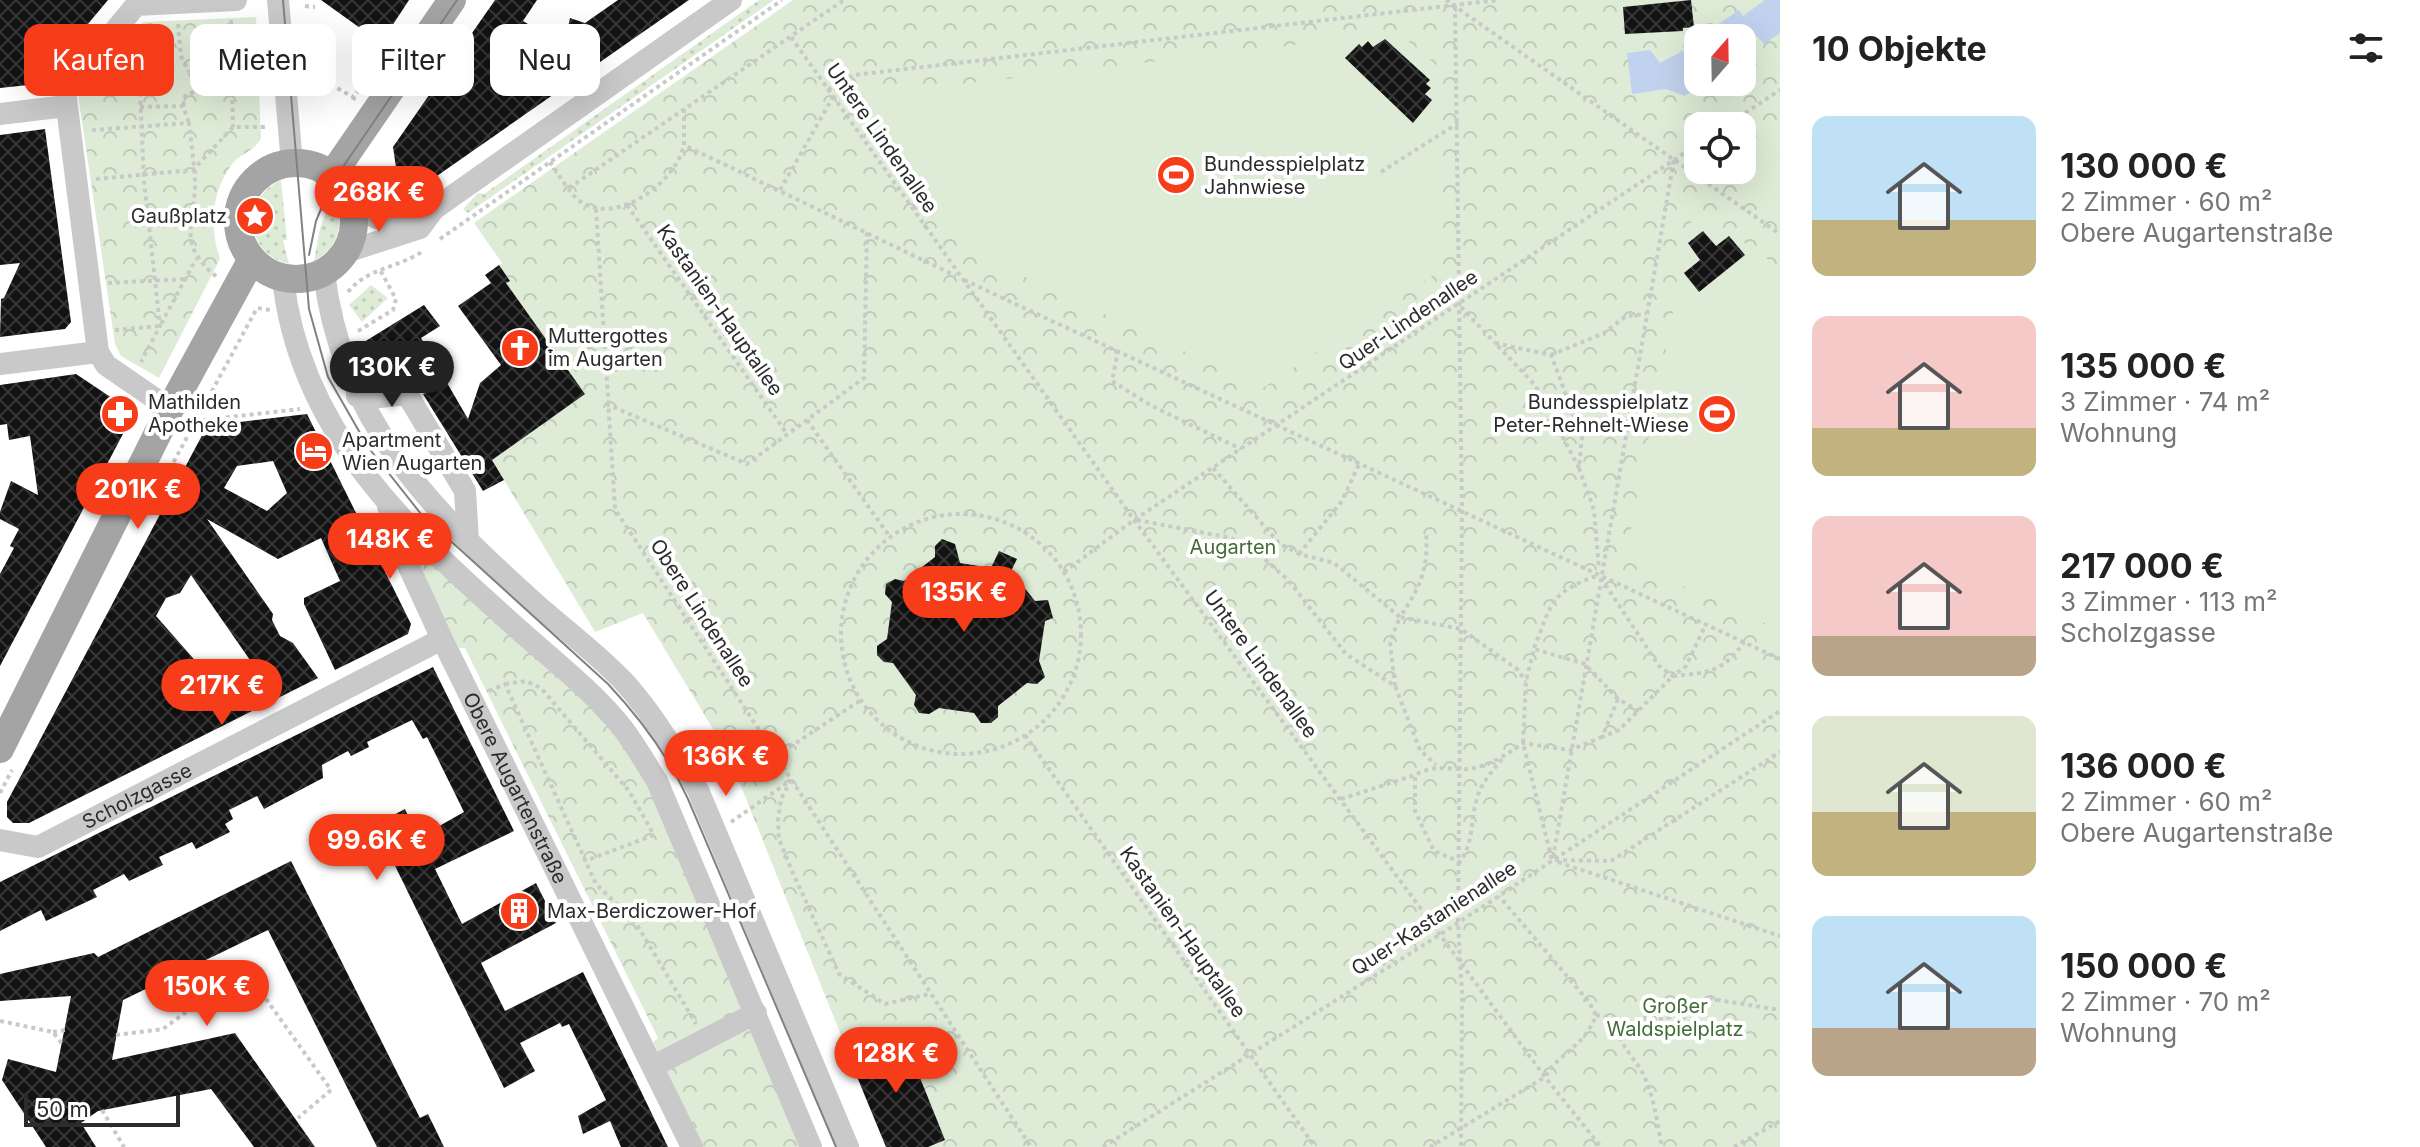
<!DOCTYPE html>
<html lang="de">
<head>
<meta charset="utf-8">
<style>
	:root { --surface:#fff; --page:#f6f6f6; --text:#222; --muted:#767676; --accent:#f73c1a }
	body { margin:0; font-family:Inter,sans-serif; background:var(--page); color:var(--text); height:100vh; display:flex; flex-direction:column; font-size:30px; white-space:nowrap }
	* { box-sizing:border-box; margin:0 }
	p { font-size:26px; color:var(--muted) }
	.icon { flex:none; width:44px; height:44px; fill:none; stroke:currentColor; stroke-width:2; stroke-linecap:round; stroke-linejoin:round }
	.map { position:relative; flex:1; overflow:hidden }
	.details { display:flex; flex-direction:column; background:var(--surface); width:640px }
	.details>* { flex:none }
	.hud { position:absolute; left:24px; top:24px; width:760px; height:72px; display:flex; gap:16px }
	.needle { width:52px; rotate:20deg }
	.fabs { position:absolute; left:1684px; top:24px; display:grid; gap:16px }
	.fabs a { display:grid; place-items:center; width:72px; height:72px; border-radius:16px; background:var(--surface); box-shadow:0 8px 32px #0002; font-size:40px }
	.scale { position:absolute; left:24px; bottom:20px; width:156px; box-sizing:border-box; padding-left:8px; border:4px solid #2c2c2c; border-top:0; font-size:22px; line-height:28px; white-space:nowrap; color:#2c2c2c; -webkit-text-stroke:6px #fff; paint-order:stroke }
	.price { position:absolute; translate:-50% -68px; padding:0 18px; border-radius:28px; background:var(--accent); color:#fff; font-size:26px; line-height:52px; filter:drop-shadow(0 2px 4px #0008) }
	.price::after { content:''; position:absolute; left:50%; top:48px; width:24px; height:18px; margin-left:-12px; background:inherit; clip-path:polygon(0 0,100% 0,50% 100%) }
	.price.selected { background:#222; color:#fff }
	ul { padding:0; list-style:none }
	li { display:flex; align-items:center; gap:24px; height:200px; padding:0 32px }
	li span { display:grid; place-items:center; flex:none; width:224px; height:160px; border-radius:16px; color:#555 }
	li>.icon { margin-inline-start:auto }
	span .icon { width:96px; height:96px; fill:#fffc; stroke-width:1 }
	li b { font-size:34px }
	h2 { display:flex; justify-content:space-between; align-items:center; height:96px; padding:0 32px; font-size:34px }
	.pill { padding:0 28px; border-radius:16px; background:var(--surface); box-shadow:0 8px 32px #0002; font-size:28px; line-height:72px }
	.pill.selected { background:var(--accent); color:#fff }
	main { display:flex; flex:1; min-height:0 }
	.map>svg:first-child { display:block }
	.grass { fill:url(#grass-dots) }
	.forest { fill:url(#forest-crowns); fill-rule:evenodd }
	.pitch { fill:#deecd7 }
	.water { fill:#c1d2ee }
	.building { fill:url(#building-cross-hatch); fill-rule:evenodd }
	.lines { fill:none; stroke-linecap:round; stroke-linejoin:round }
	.path { stroke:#c9c9c9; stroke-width:4; stroke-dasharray:4 4; stroke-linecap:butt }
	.minor { stroke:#c9c9c9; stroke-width:22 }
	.major { stroke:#a4a4a4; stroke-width:28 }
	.tram { stroke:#818181; stroke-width:2 }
	.labels { text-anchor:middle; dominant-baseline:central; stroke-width:8; stroke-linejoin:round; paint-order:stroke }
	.street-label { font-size:20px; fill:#2c2c2c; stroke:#fff }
	.poi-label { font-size:20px; fill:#2c2c2c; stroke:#fff; text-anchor:start }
	.park-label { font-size:20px; fill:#436c36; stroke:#fff }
</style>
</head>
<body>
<main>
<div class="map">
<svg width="1780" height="1147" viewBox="0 0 1780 1147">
	<defs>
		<pattern id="grass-dots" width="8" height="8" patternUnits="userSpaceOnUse" patternTransform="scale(2)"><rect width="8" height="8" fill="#deecd7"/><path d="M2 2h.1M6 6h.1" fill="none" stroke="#bfcbb9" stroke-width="1.8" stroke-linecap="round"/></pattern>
		<pattern id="forest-crowns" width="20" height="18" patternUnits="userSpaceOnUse" patternTransform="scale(2)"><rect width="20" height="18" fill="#deecd7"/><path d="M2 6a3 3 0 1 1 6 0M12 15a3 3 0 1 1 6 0" fill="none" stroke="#bfcbb9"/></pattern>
		<pattern id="building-cross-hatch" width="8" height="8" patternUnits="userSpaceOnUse" patternTransform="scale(2)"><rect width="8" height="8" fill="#131313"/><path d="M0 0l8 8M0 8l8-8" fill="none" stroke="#363636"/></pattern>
	</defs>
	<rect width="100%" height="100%" fill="#fff"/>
	<g class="grass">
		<polygon points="759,0 774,0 468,213 463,209 478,193 484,194"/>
		<path d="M 281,180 L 287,240 L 283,240 L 289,264 C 245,254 240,199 281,180 Z"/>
		<path d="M 332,196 C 346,222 339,247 314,261 L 320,228 Z"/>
		<polygon points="371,285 388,298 362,322 349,305"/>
	</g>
	<g class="forest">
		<path d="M 793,0 L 1780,0 L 1780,1147 L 886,1147 L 728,754 L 643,613 L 595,632 L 492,460 L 584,394 L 506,283 L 509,281 L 499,265 L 502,263 L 474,223 ZM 1698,38 L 1742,38 L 1742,82 L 1698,82 ZM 1698,126 L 1742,126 L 1742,170 L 1698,170 Z"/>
		<path d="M 256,17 L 261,138 C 256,150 242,153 233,163 C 211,191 209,227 220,259 L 159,378 L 121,356 L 115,344 L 78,95 L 143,22 Z"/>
		<polygon points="411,545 595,712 623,745 669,822 804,1147 703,1147 653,1042 658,1038 465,648 459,648 408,547"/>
	</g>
	<g class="pitch">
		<polygon points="1399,33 1441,69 1438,272 1263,388 967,250 859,96"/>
		<polygon points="171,43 194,88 166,102 144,57"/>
		<polygon points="1780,132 1780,208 1727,170 1742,170 1742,157"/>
		<polygon points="1704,214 1780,268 1780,630 1625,560 1691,221"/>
	</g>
	<g class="water">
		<polygon points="1765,0 1780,0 1780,33 1764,44 1757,36 1742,56 1742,38 1717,38 1710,30 1739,10 1743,16"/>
		<polygon points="1686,49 1694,60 1698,57 1698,82 1709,82 1684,96 1666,89 1632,94 1627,53 1650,50 1660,63"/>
	</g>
	<g class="building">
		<polygon points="0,0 108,0 38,84 0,88"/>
		<polygon points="321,0 409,0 381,43"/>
		<polygon points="495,0 537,0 523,21 528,24 519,37 536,57 566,36 570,18 585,23 618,0 689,0 401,201 393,147"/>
		<polygon points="1691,0 1694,27 1683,28 1683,31 1625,34 1623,7"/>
		<polygon points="1385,39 1430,80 1426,84 1431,88 1425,94 1432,100 1413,123 1345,58 1359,44 1362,47 1368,41 1373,47"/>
		<polygon points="45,129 71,322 65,329 0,337 1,299 4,298 20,263 0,265 0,135"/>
		<polygon points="1703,231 1716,246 1729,236 1745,255 1699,292 1684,273 1700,260 1688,243"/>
		<polygon points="499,265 510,281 506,283 585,394 492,460 504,480 483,491 423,394 426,393 412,368 397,368 373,383 356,347 424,305 440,326 421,338 468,419 480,383 501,365 458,306 491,283 485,275"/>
		<polygon points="76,374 130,410 132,417 0,666 0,574 14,548 10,546 19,529 0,519 0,512 11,481 38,495 30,436 9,440 7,424 0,425 0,385"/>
		<path d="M 307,414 L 411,624 L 408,634 L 335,670 L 304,604 L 304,598 L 340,581 L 321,538 L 278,559 L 207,519 L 273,614 L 272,620 L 280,636 L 293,643 L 318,678 L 29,823 L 13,823 L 7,817 L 7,802 L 207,426 ZM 273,461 L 287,493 L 267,511 L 224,488 L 237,466 ZM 191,575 L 252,663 L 214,682 L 156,616 L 166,598 L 180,593 Z"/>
		<polygon points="942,539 955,544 960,563 991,568 999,551 1017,559 1011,571 1035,601 1048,600 1053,618 1045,621 1039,661 1045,677 1037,684 1027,683 998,706 998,717 991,723 981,723 974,713 939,708 929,714 919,713 914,705 916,695 893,663 884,662 877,655 877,646 887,639 892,602 885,594 886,584 895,579 904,581 935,557 935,546"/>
		<polygon points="433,667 514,831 435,869 462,924 536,883 556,923 481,963 505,1011 583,972 668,1147 621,1147 610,1121 583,1134 578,1116 606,1100 569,1024 562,1027 560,1023 520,1043 535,1071 504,1088 375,825 405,809 418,838 464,812 427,737 423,739 412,720 367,742 369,747 351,756 348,751 322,765 323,778 264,809 257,796 229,810 233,819 225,824 230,832 196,849 192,842 159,857 163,865 129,881 124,874 93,890 97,897 46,921 41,910 0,931 0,882"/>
		<polygon points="291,861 420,1118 428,1114 444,1147 377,1147 268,930 123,1000 112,1060 235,1033 315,1147 254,1147 211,1089 98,1111 81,1123 96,1147 46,1147 2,1080 8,1059 56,1072 71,996 0,1001 0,974 94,953 98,957"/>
		<polygon points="902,1033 945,1140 928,1147 886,1147 848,1055"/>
	</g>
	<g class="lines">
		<g class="path">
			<polyline points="1446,0 1780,234"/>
			<polyline points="305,6 315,7"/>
			<polyline points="1455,6 1462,509 1458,922 1462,993 1461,1147"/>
			<polyline points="231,20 233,127"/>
			<polyline points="178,24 181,56 189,72"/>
			<polyline points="791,37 1134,520 1545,1077 1601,1147"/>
			<polyline points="131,40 138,46 144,181 160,326 141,362"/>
			<polyline points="306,82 337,88 353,97"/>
			<polyline points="828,90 854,75 1498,0"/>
			<polyline points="353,100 375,59 382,63"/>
			<polyline points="183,106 185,96 198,90 189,72 232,69"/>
			<polyline points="140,107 183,106 189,123"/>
			<polyline points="684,109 684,145 956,276"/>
			<polyline points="1725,126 1780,90"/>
			<path d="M 92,130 L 189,123 C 191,144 195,166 195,187 C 193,229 178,245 217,277"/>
			<path d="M 550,162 C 559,174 569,194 581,202 C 617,226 676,182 684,145"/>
			<polyline points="1381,172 1458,123"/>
			<polyline points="362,173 369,190"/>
			<polyline points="96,179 193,170 233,127 268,127"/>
			<polyline points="569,188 844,0"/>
			<polyline points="780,190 833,97"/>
			<polyline points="627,205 787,434"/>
			<polyline points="596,209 615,509 1031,1147"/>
			<polyline points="149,226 189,223"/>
			<polyline points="440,239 782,0"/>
			<polyline points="964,280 1780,659"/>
			<polyline points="108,283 185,279"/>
			<path d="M 348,292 C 367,268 398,268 423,251"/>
			<polyline points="1461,307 1495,343"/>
			<polyline points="115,330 160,326 196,259"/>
			<polyline points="358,331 393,310 396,299 379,268"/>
			<polyline points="1118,350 1112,381 1150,405 1241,449"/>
			<polyline points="1551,355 1604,333 1626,316 1646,314"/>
			<polyline points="606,404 747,464 864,378 867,231"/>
			<polyline points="807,420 890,537"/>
			<polyline points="194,421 300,409"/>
			<path d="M 1213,468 L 1279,543 L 1299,554 L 1334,563 L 1400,617 C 1420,588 1429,568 1426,532"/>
			<polyline points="1579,468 1535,385 1495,343 1551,355 1582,437 1579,468 1594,510 1599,569"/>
			<polyline points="166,476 257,308 270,310"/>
			<circle cx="961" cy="634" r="120"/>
			<polyline points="1137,520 1231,538 1261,556 1288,580 1346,654 1395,686 1420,750 1436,765"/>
			<polyline points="1299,554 1342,501 1360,462"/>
			<polyline points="1064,572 1134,520 1698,144"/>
			<polyline points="1601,578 1659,666 1673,676 1686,666 1706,624"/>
			<path d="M 1534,648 C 1553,601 1549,593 1599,575"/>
			<polyline points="505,684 526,681 541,688 629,791 654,835 585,861"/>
			<polyline points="1395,686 1390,642 1400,617 1461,629 1517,669 1526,681"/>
			<polyline points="489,691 505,684 596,884 636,923 696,1024"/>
			<path d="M 1618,699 L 1602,737 L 1619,730 L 1673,676 C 1709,673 1723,672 1744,642"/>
			<polyline points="1639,711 1618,699 1585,664 1534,649 1526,681 1523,743 1552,860 1611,861 1780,752"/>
			<polyline points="1025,735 1315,1147"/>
			<polyline points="776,756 861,700"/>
			<path d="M 1502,759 C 1491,773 1480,784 1476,802 C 1470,823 1474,842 1460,862 L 1434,851 L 1415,811 L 1415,775 C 1433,766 1439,768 1458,769 C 1482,771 1505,756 1523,743 L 1570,750 L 1602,737"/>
			<polyline points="791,780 781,799 778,820 779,839 792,871 839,974 885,1004 929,994"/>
			<polyline points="0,793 12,770"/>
			<polyline points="1341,799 1415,775"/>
			<polyline points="731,822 790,781"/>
			<polyline points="1553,858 1674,159"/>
			<polyline points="1558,862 1780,936"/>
			<polyline points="1596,1015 1629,1023 1670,1017 1687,1002 1712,999 1780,1010"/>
			<polyline points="0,1021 53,1032 62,1044"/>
			<path d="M 1618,1021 C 1618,1045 1631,1053 1642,1072 C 1654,1094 1657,1123 1662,1147"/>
			<polyline points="53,1032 65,1030"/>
			<polyline points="116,1035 163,1029 219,988 251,978 331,1090 298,1118"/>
			<polyline points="102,1110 124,1147"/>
			<polyline points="1103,1147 1441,934 1780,711"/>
			<path d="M 1430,1147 L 1545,1077 C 1559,1052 1584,1048 1596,1015 L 1589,1002 L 1499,896"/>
			<polyline points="1734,1147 1780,1121"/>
		</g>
		<g class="minor">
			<polyline points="278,0 292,164"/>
			<polyline points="0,114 66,106"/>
			<polyline points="352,207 379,219 434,209"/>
			<polyline points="346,252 420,228 434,209 731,0"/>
			<path d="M 324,272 C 341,421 432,511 539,607 C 568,632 600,656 626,684 C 655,717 676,753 698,790 L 848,1147"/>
			<path d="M 283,278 C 299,432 408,531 518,629 C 554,661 594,692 624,730 C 636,746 646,764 657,781 L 811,1147"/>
			<polyline points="0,364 98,352"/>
			<polyline points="357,396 370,398 407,394 465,491 468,540"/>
			<polyline points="170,409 106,365 98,352 65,91 136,5 236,0"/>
			<path id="s1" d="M 388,506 L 397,541 L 442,639 L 692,1147"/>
			<path id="s2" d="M 0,840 L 38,847 L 442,639"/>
			<polyline points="654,1066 756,1013"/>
		</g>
		<g class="major">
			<circle cx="296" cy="221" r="58"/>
			<polyline points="332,175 452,0"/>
			<polyline points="0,749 170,409 252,259"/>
		</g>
		<g class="tram">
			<path d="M 283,0 L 309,309 L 328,377 L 368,447 L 421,514 L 608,684 C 640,718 668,756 688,799 L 836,1147"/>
			<polyline points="309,255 316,221 332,183 457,0"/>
		</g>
	</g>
	<defs>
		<symbol id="stadium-disc" viewBox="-11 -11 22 22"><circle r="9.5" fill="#f73c1a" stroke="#fff"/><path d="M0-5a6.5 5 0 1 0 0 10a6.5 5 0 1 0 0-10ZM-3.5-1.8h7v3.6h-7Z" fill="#fff"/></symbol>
		<symbol id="sight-disc" viewBox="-11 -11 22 22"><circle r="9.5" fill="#f73c1a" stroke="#fff"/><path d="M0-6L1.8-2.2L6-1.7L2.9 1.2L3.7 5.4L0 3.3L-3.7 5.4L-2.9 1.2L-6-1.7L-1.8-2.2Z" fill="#fff"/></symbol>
		<symbol id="church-disc" viewBox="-11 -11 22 22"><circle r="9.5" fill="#f73c1a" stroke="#fff"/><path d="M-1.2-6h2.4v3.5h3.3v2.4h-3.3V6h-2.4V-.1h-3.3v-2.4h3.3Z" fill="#fff"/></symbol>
		<symbol id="pharmacy-disc" viewBox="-11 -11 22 22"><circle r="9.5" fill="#f73c1a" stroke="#fff"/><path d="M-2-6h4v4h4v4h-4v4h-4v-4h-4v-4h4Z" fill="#fff"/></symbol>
		<symbol id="hotel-disc" viewBox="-11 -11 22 22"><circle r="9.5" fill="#f73c1a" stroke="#fff"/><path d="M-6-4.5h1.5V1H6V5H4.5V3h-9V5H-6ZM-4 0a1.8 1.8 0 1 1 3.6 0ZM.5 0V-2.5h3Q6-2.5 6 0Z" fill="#fff"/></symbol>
		<symbol id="building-disc" viewBox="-11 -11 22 22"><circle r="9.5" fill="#f73c1a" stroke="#fff"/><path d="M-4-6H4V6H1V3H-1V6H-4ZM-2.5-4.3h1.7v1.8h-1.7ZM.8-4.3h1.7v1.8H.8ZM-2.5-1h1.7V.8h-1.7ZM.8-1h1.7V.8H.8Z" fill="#fff"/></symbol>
	</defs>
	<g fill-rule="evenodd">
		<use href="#stadium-disc" x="1154" y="153" width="44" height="44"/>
		<use href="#sight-disc" x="233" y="194" width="44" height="44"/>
		<use href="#church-disc" x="498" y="326" width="44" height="44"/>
		<use href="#pharmacy-disc" x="98" y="392" width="44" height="44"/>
		<use href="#stadium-disc" x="1695" y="392" width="44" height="44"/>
		<use href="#hotel-disc" x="292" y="429" width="44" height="44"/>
		<use href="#building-disc" x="497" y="889" width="44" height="44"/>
	</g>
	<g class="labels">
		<g class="street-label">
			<text transform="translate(882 138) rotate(55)">Untere Lindenallee</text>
			<text transform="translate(720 310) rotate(55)">Kastanien-Hauptallee</text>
			<text transform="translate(1408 320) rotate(-34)">Quer-Lindenallee</text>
			<text transform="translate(702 613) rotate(57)">Obere Lindenallee</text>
			<text transform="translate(1261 664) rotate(54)">Untere Lindenallee</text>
			<text stroke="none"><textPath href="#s1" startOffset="310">Obere Augartenstraße</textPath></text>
			<text stroke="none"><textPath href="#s2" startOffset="150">Scholzgasse</textPath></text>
			<text transform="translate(1434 918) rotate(-33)">Quer-Kastanienallee</text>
			<text transform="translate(1183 932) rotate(55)">Kastanien-Hauptallee</text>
		</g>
		<g class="poi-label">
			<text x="1204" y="164">Bundesspielplatz<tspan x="1204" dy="23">Jahnwiese</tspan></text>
			<text x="227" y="216" text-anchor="end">Gaußplatz</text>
			<text x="548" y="336">Muttergottes<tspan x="548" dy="23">im Augarten</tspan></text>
			<text x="148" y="402">Mathilden<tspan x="148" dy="23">Apotheke</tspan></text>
			<text x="1689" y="402" text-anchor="end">Bundesspielplatz<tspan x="1689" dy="23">Peter-Rehnelt-Wiese</tspan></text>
			<text x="342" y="440">Apartment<tspan x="342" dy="23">Wien Augarten</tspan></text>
			<text x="547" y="911">Max-Berdiczower-Hof</text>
		</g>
		<g class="park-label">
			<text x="1233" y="547">Augarten</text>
			<text x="1675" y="1006">Großer<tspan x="1675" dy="23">Waldspielplatz</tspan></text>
		</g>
	</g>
</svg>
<div class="fabs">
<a><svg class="needle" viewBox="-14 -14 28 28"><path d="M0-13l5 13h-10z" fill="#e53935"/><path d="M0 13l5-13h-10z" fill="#767676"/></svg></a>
<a><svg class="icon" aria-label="locate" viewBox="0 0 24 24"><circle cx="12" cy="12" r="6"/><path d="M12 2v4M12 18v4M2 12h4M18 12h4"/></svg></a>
</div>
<div class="scale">50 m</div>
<b class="price" style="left:379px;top:234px">268K €</b>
<b class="price selected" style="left:392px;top:409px">130K €</b>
<b class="price" style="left:138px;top:531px">201K €</b>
<b class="price" style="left:390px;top:581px">148K €</b>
<b class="price" style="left:964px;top:634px">135K €</b>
<b class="price" style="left:222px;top:727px">217K €</b>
<b class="price" style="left:726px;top:798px">136K €</b>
<b class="price" style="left:377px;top:882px">99.6K €</b>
<b class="price" style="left:207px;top:1028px">150K €</b>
<b class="price" style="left:896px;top:1095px">128K €</b>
<div class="hud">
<a class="pill selected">Kaufen</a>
<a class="pill">Mieten</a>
<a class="pill">Filter</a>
<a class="pill">Neu</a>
</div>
</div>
<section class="details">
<h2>10 Objekte<svg class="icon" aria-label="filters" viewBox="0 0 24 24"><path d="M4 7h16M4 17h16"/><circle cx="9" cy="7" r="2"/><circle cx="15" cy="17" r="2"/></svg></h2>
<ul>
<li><span style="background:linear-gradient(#bfe0f5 65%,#c2b280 0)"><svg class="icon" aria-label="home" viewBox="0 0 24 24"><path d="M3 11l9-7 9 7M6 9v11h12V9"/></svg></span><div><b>130 000 €</b><p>2 Zimmer · 60 m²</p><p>Obere Augartenstraße</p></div></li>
<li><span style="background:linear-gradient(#f6c9c9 70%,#c2b280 0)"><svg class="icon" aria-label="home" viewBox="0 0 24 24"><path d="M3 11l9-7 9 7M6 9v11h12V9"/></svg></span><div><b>135 000 €</b><p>3 Zimmer · 74 m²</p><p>Wohnung</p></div></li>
<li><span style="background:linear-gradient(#f6c9c9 75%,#b9a48a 0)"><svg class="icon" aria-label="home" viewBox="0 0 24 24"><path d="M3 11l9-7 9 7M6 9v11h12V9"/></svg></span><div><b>217 000 €</b><p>3 Zimmer · 113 m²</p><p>Scholzgasse</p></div></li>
<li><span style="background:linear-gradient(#dfe7d0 60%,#c2b280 0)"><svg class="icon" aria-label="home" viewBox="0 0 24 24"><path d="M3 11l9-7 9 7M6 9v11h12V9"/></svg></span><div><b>136 000 €</b><p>2 Zimmer · 60 m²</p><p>Obere Augartenstraße</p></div></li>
<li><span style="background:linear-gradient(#bfe0f5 70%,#b9a48a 0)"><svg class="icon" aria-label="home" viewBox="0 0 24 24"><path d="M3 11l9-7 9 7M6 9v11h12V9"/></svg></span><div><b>150 000 €</b><p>2 Zimmer · 70 m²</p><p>Wohnung</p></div></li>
</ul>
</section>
</main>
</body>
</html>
